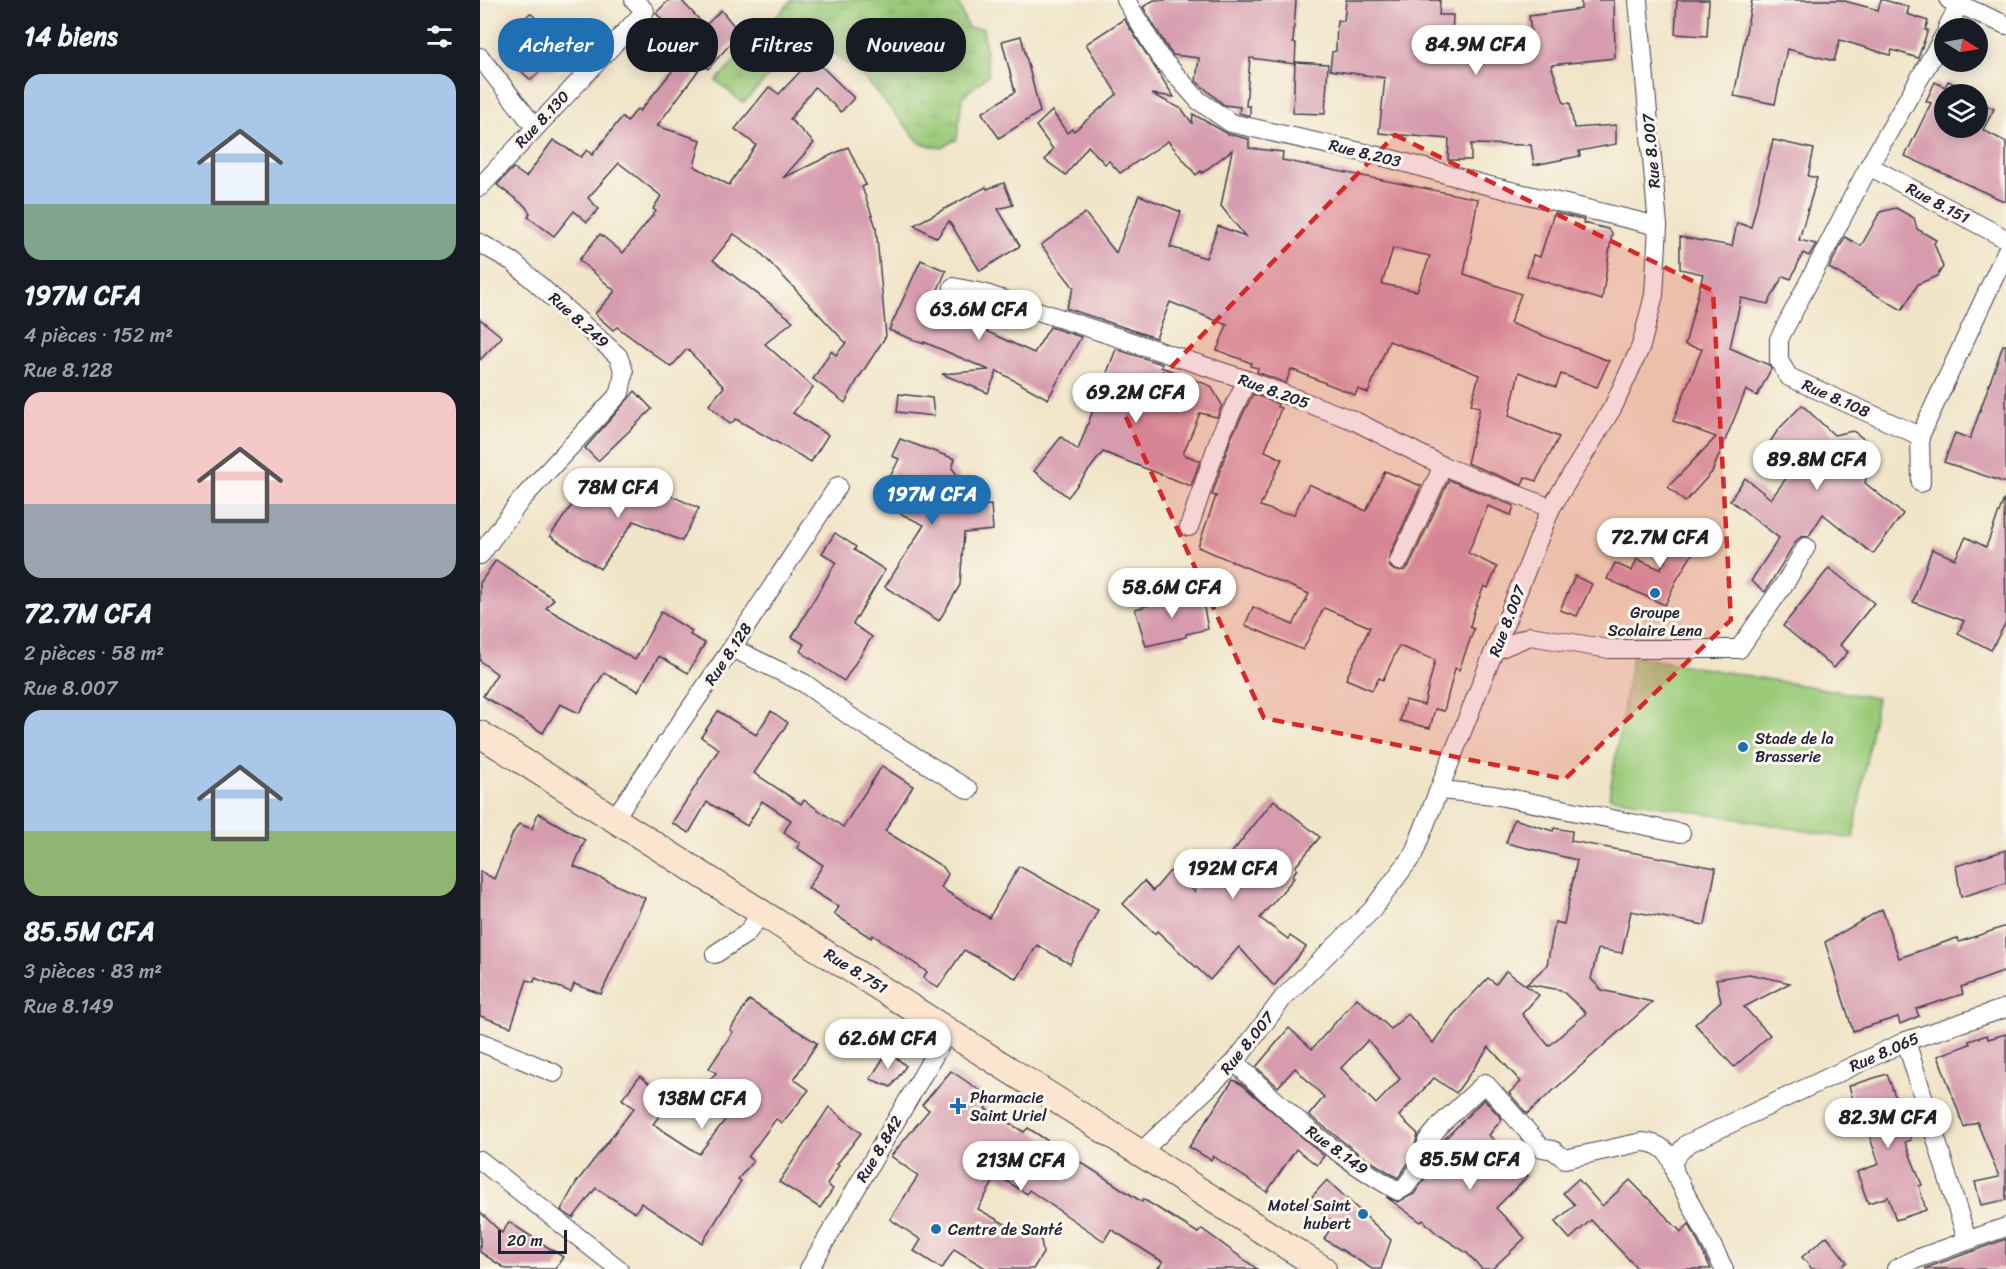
<!DOCTYPE html>
<html lang="fr">
<head>
<meta charset="utf-8">
<style>
	:root { --surface:#171b24; --page:#242831; --text:#f1f3f6; --muted:#9ea1a6; --accent:#1f6fb2 }
	body { margin:0; font-family:Sriracha,sans-serif; background:var(--page); color:var(--text); height:100vh; display:flex; flex-direction:column; font-size:22px; white-space:nowrap }
	* { box-sizing:border-box; margin:0 }
	p { font-size:20px; color:var(--muted) }
	.icon { flex:none; width:33px; height:33px; fill:none; stroke:currentColor; stroke-width:2; stroke-linecap:round; stroke-linejoin:round }
	.map { position:relative; flex:1; overflow:hidden }
	.drawer { display:flex; flex-direction:column; background:var(--surface); width:480px }
	.drawer>* { flex:none }
	.top-card { position:absolute; left:18px; top:18px; width:570px; height:54px; display:flex; gap:12px }
	.needle { width:39px; rotate:101deg }
	.buttons { position:absolute; left:1454px; top:18px; display:grid; gap:12px }
	.buttons a { display:grid; place-items:center; width:54px; height:54px; border-radius:50%; background:var(--surface); box-shadow:0 3px 15px #0003; font-size:30px }
	.scale { position:absolute; left:18px; bottom:15px; width:69px; box-sizing:border-box; padding-left:6px; border:3px solid #22223b; border-top:0; font-size:16px; line-height:21px; white-space:nowrap; color:#22223b; -webkit-text-stroke:4px #fbf7ec; paint-order:stroke }
	.price { position:absolute; translate:-50% -51px; padding:0 14px; border-radius:21px; background:#fff; color:#222; font-size:20px; line-height:39px; filter:drop-shadow(0 2px 3px #0008) }
	.price::after { content:''; position:absolute; left:50%; top:36px; width:18px; height:14px; margin-left:-9px; background:inherit; clip-path:polygon(0 0,100% 0,50% 100%) }
	.price.active { background:var(--accent); color:#fff }
	ul { padding:0; list-style:none }
	li { display:grid; align-content:center; gap:12px; height:318px; padding:0 24px }
	li span { display:grid; place-items:center; height:186px; border-radius:18px; color:#555 }
	li>.icon { margin-inline-start:auto }
	span .icon { width:108px; height:108px; fill:#fffc; stroke-width:1 }
	li b { font-size:26px }
	h2 { display:flex; justify-content:space-between; align-items:center; height:72px; padding:0 24px; font-size:26px }
	.chip { padding:0 21px; border-radius:24px; background:var(--surface); box-shadow:0 3px 15px #0003; font-size:21px; line-height:54px }
	.chip.active { background:var(--accent); color:#fff }
	main { display:flex; flex:1; min-height:0 }
	.map>svg:first-child { display:block }
	.wetland { fill:url(#wetland-marsh); stroke:#5e765a; stroke-width:1.5 }
	.pitch { fill:#9aca78; stroke:#5e765a; stroke-width:1.5 }
	.building { fill:#d69cae; fill-rule:evenodd }
	.lines { fill:none; stroke-linecap:round; stroke-linejoin:round }
	.minor-casing { stroke:#413f50; stroke-width:20 }
	.secondary-casing { stroke:#413f50; stroke-width:28 }
	.minor { stroke:#fff; stroke-width:18 }
	.secondary { stroke:#fce5cf; stroke-width:26 }
	.marked { fill:#d62828; fill-opacity:0.2; stroke:#d62828; stroke-width:4.5; stroke-dasharray:12 8; stroke-linejoin:round }
	.poi-dot { fill:#1f6fb2; stroke:#fbf7ec; stroke-width:2 }
	.labels { text-anchor:middle; dominant-baseline:central; stroke-width:6; stroke-linejoin:round; paint-order:stroke }
	.street-label { font-size:16px; fill:#22223b; stroke:#fbf7ec }
	.poi-label { font-size:16px; fill:#22223b; stroke:#fbf7ec; text-anchor:start }
</style>
</head>
<body>
<main>
<section class="drawer">
<h2>14 biens<svg class="icon" aria-label="filters" viewBox="0 0 24 24"><path d="M4 7h16M4 17h16"/><circle cx="9" cy="7" r="2"/><circle cx="15" cy="17" r="2"/></svg></h2>
<ul>
<li><span style="background:linear-gradient(#a9c7e8 70%,#7fa58c 0)"><svg class="icon" aria-label="home" viewBox="0 0 24 24"><path d="M3 11l9-7 9 7M6 9v11h12V9"/></svg></span><div><b>197M CFA</b><p>4 pièces · 152 m²</p><p>Rue 8.128</p></div></li>
<li><span style="background:linear-gradient(#f6c9c9 60%,#9aa5b1 0)"><svg class="icon" aria-label="home" viewBox="0 0 24 24"><path d="M3 11l9-7 9 7M6 9v11h12V9"/></svg></span><div><b>72.7M CFA</b><p>2 pièces · 58 m²</p><p>Rue 8.007</p></div></li>
<li><span style="background:linear-gradient(#a9c7e8 65%,#8fb573 0)"><svg class="icon" aria-label="home" viewBox="0 0 24 24"><path d="M3 11l9-7 9 7M6 9v11h12V9"/></svg></span><div><b>85.5M CFA</b><p>3 pièces · 83 m²</p><p>Rue 8.149</p></div></li>
</ul>
</section>
<div class="map">
<svg width="1526" height="1269" viewBox="0 0 1526 1269">
	<defs>
		<pattern id="wetland-marsh" width="20" height="14" patternUnits="userSpaceOnUse" patternTransform="scale(1.5)"><rect width="20" height="14" fill="#9aca78"/><path d="M1 5h8M5 5V1M11 12h8M15 12V8" fill="none" stroke="#84ad69"/></pattern>
	</defs>
	<rect width="100%" height="100%" fill="#fbf7ec"/>
	<filter id="ink" filterUnits="userSpaceOnUse"><feTurbulence type="fractalNoise" baseFrequency=".0167" numOctaves="2"/><feDisplacementMap in="SourceGraphic" scale="12" xChannelSelector="R" yChannelSelector="G"/><feConvolveMatrix kernelMatrix="1 2 1 2 8 2 1 2 1" color-interpolation-filters="sRGB"/></filter>
	<filter id="wash" filterUnits="userSpaceOnUse"><feTurbulence type="fractalNoise" baseFrequency=".008" numOctaves="4" result="noise"/><feDisplacementMap in="SourceGraphic" scale="24" xChannelSelector="R" yChannelSelector="G"/><feGaussianBlur stdDeviation="1.35" result="paint"/><feColorMatrix in="noise" values="0 0 0 0 0 0 0 0 0 0 0 0 0 0 0 0 0 1.4 0 .05"/><feComposite in="paint" operator="in"/></filter>
	<g filter="url(#wash)">
		<rect width="100%" height="100%" fill="#f1e5c9"/>
		<polygon class="wetland" points="312,0 477,0 488,28 503,28 509,75 482,97 477,139 461,148 440,143 386,80 330,33 263,103 236,81"/>
		<polygon class="pitch" points="1152,656 1397,698 1373,839 1129,797"/>
		<g id="blocks">
			<g class="building">
				<polygon points="189,0 201,0 225,26 241,10 260,33 228,69 223,64 177,126 221,140 214,166 249,185 276,145 255,129 289,87 299,94 333,58 374,98 361,112 335,87 310,119 334,143 303,178 368,147 386,185 382,187 396,227 406,336 378,379 365,403 333,379 351,351 356,355 366,343 280,252 254,234 233,260 313,321 285,344 333,387 313,413 348,435 331,462 256,419 250,424 229,405 244,387 207,349 191,367 137,327 133,330 115,314 135,291 99,260 120,234 143,253 176,211 173,209 181,196 139,163 108,198 119,209 107,222 94,211 74,236 48,217 50,213 45,206 17,185 33,168 46,177 73,140 101,157 107,150 112,155 142,117 147,122 157,109 160,111 209,50 176,13"/>
				<polygon points="674,0 816,0 813,43 816,43 815,64 770,58 766,106 770,106 770,116 759,113 760,107 744,105 716,81 719,58 693,55 688,49 663,7"/>
				<polygon points="866,0 960,0 959,15 973,15 972,39 1052,41 1049,16 1101,9 1101,0 1134,0 1135,58 1071,65 1084,103 1090,103 1094,128 1136,125 1136,144 1099,151 1100,156 1054,165 1051,145 991,144 991,160 968,160 969,139 899,133 905,78 850,70 852,52 856,51 857,20 864,21"/>
				<polygon points="1197,0 1229,0 1227,36 1195,34"/>
				<polygon points="1272,0 1361,0 1398,10 1401,0 1404,0 1429,7 1427,14 1448,21 1445,30 1448,30 1438,58 1412,50 1410,55 1360,40 1354,61 1307,49 1295,104 1254,96"/>
				<polygon points="50,13 85,42 79,50 82,57 78,68 70,71 62,69 51,80 21,53 33,39 29,35"/>
				<path d="M 644,19 L 694,97 L 672,94 L 702,109 L 712,123 L 713,114 L 748,134 L 769,139 L 769,148 L 803,152 L 802,160 L 998,199 L 984,274 L 1041,294 L 1030,323 L 1129,361 L 1117,387 L 1081,374 L 1076,387 L 1039,372 L 1029,416 L 1079,437 L 1056,481 L 1045,477 L 1042,485 L 987,463 L 1000,407 L 991,405 L 999,375 L 980,367 L 909,341 L 888,393 L 878,389 L 875,395 L 811,369 L 806,383 L 777,372 L 778,368 L 770,366 L 771,363 L 737,350 L 747,325 L 690,302 L 676,338 L 586,308 L 594,288 L 561,245 L 605,213 L 636,253 L 659,195 L 701,212 L 690,247 L 726,258 L 738,226 L 765,236 L 741,206 L 752,150 L 722,173 L 721,171 L 716,175 L 688,141 L 640,173 L 629,161 L 625,164 L 608,146 L 586,175 L 565,160 L 573,149 L 556,126 L 572,111 L 587,133 L 592,129 L 594,131 L 637,94 L 606,44 ZM 913,248 L 950,256 L 937,291 L 902,284 Z"/>
				<polygon points="541,36 560,112 519,138 502,113 535,92 522,41"/>
				<polygon points="815,62 848,64 845,114 813,113"/>
				<polygon points="1468,81 1495,94 1464,94 1464,128 1497,128 1497,101 1514,109 1503,130 1526,142 1526,202 1425,156 1451,103 1446,101 1455,82 1465,87"/>
				<polygon points="1293,140 1334,149 1328,176 1337,178 1319,240 1336,244 1329,256 1323,253 1311,279 1303,276 1288,304 1261,298 1250,348 1289,365 1291,369 1277,396 1266,390 1232,472 1205,502 1188,487 1236,437 1193,421 1222,349 1205,345 1223,274 1200,269 1200,237 1252,246 1257,223 1271,227"/>
				<polygon points="524,183 533,205 518,209 540,246 500,271 469,221 457,238 434,225 506,187 507,189"/>
				<polygon points="1416,208 1434,218 1437,229 1456,240 1454,243 1463,267 1457,276 1438,284 1422,310 1349,268 1365,237 1381,246 1400,212"/>
				<polygon points="1074,213 1104,220 1103,223 1128,229 1132,233 1122,300 1047,276 1053,255 1060,257"/>
				<polygon points="441,260 466,271 451,306 554,353 570,327 601,337 568,399 517,371 508,393 462,374 509,370 444,342 444,344 409,330"/>
				<polygon points="0,319 22,337 0,360"/>
				<polygon points="1523,345 1526,345 1526,483 1464,462 1475,433 1490,439"/>
				<polygon points="636,349 682,364 681,367 731,386 742,405 737,417 720,413 703,454 720,461 711,486 623,452 588,497 554,471 581,437 598,450"/>
				<polygon points="155,391 172,409 118,461 105,448"/>
				<polygon points="419,394 452,398 454,416 417,412"/>
				<polygon points="773,394 798,404 797,407 801,408 785,451 802,459 780,506 800,513 814,514 829,484 886,511 905,471 941,486 909,557 910,567 915,571 925,570 929,566 969,480 1034,506 1031,515 1008,506 988,553 1017,567 1008,588 1004,586 994,611 990,627 994,629 979,670 975,668 964,711 955,709 950,728 920,721 925,700 944,705 955,660 919,646 903,680 899,678 892,690 866,679 890,627 844,608 823,650 765,625 773,607 813,625 829,594 718,547 736,496 732,495 751,438"/>
				<polygon points="1322,405 1354,435 1373,431 1385,440 1387,449 1392,450 1385,483 1423,514 1393,554 1343,514 1329,536 1321,537 1316,541 1285,592 1271,581 1299,538 1250,500 1265,478 1291,499 1313,469 1288,445 1298,430"/>
				<polygon points="420,439 475,459 472,468 500,506 511,505 513,530 484,533 480,585 459,621 405,587 444,525 401,504 406,491 404,489 419,459 412,456"/>
				<polygon points="114,474 158,504 167,485 219,508 202,541 154,521 120,569 70,536"/>
				<polygon points="1524,499 1526,622 1511,650 1478,633 1484,621 1433,602 1452,549 1475,559 1486,537 1506,547"/>
				<polygon points="1208,522 1225,533 1196,581 1185,605 1127,579 1135,563 1152,571 1157,559 1180,569"/>
				<polygon points="355,533 376,547 374,550 405,570 373,624 392,637 364,681 320,651 324,644 312,637 356,562 342,553"/>
				<polygon points="16,560 74,599 66,608 155,660 181,612 212,631 210,635 225,643 208,673 179,656 158,691 124,673 99,713 80,704 63,733 3,696 17,674 0,661 0,583"/>
				<polygon points="1349,568 1394,603 1360,645 1368,652 1354,668 1303,626"/>
				<polygon points="1095,576 1112,584 1097,616 1080,610"/>
				<polygon points="721,592 728,629 706,634 706,637 666,646 655,609"/>
				<polygon points="238,711 276,735 291,711 308,723 274,773 321,804 324,800 363,827 402,766 433,786 405,831 463,867 468,874 461,888 509,918 539,866 618,910 590,964 557,945 537,979 484,950 458,988 443,978 447,972 393,935 391,938 354,914 359,907 328,888 343,865 317,848 320,843 304,832 311,820 282,801 267,826 227,802 209,833 192,823 239,749 221,737"/>
				<polygon points="794,800 840,837 815,867 817,869 812,876 814,878 780,918 808,939 810,936 826,947 794,986 759,947 730,980 677,931 675,934 643,904 664,881 673,891 690,871 715,892 727,861 741,866"/>
				<polygon points="58,813 105,840 94,866 165,898 121,994 94,984 91,992 55,978 54,982 47,980 31,1027 0,1016 0,871 14,879 33,833 39,824 52,829"/>
				<path d="M 1034,819 L 1073,831 L 1074,828 L 1092,831 L 1091,841 L 1236,868 L 1225,925 L 1151,911 L 1142,953 L 1118,949 L 1111,979 L 1122,990 L 1172,1002 L 1047,1114 L 1029,1093 L 1041,1082 L 1009,1047 L 976,1093 L 954,1078 L 919,1116 L 938,1134 L 932,1158 L 918,1178 L 879,1154 L 829,1115 L 844,1097 L 815,1068 L 798,1087 L 776,1067 L 809,1028 L 832,1049 L 877,998 L 911,1029 L 928,1014 L 953,1043 L 973,1015 L 1008,978 L 1016,984 L 1026,971 L 1059,995 L 1042,1014 L 1069,1046 L 1106,1013 L 1081,990 L 1047,984 L 1067,965 L 1075,922 L 1084,924 L 1097,860 L 1026,843 ZM 888,1040 L 920,1079 L 896,1104 L 861,1068 Z"/>
				<polygon points="1526,850 1526,883 1481,897 1476,866"/>
				<polygon points="1402,909 1419,958 1477,938 1479,942 1526,926 1526,971 1481,987 1483,994 1436,1009 1439,1016 1420,1024 1418,1017 1373,1031 1345,942"/>
				<polygon points="1269,974 1310,983 1264,1007 1290,1035 1254,1067 1215,1024 1241,1001 1236,979"/>
				<polygon points="269,1000 337,1043 314,1079 329,1090 302,1123 296,1119 268,1157 273,1161 258,1179 261,1181 222,1243 161,1203 155,1213 116,1188 93,1218 81,1210 96,1183 154,1108 142,1099 160,1076 191,1101 173,1124 219,1154 251,1112 232,1096 234,1092 226,1083 236,1073 229,1068 253,1032 250,1030"/>
				<polygon points="1526,1034 1526,1200 1501,1205 1495,1182 1519,1177 1497,1122 1484,1127 1458,1056 1490,1044 1489,1041 1507,1035 1508,1039"/>
				<polygon points="408,1051 426,1066 411,1087 390,1079"/>
				<polygon points="471,1071 511,1098 505,1109 544,1132 548,1128 662,1202 663,1199 718,1233 722,1229 777,1269 677,1269 683,1262 631,1229 624,1241 549,1190 547,1194 517,1175 498,1209 539,1232 541,1228 561,1240 563,1253 553,1269 507,1269 474,1249 462,1269 434,1251 441,1240 410,1219 438,1176 411,1156 449,1110 442,1105"/>
				<polygon points="1407,1074 1431,1140 1425,1142 1442,1185 1439,1186 1446,1210 1416,1220 1408,1197 1388,1203 1377,1172 1399,1164 1382,1114 1378,1116 1369,1086"/>
				<polygon points="753,1080 761,1084 844,1156 837,1165 816,1149 787,1192 733,1156 731,1160 709,1147"/>
				<polygon points="1004,1099 1022,1119 1009,1135 1048,1176 1016,1208 1045,1238 1012,1269 1002,1269 987,1253 956,1233 943,1220 941,1222 906,1197 918,1202 934,1194 952,1169 958,1146"/>
				<polygon points="349,1107 381,1133 357,1164 359,1165 347,1184 353,1189 340,1208 299,1182"/>
				<polygon points="1098,1179 1122,1206 1150,1180 1201,1232 1209,1224 1231,1269 1158,1269 1111,1220 1090,1239 1075,1222 1095,1205 1083,1193"/>
				<polygon points="847,1180 911,1240 901,1269 892,1269 844,1239 854,1223 828,1201"/>
				<polygon points="0,1212 22,1233 29,1222 83,1257 75,1269 26,1269 0,1252"/>
				<polygon points="1347,1236 1367,1262 1358,1269 1332,1269 1322,1257"/>
				<polygon points="1526,1239 1526,1269 1446,1269 1446,1268"/>
			</g>
		</g>
	</g>
	<g filter="url(#ink)">
		<use href="#blocks" fill-opacity="0" stroke="#413f50" stroke-width="1.5"/>
		<g class="lines">
			<defs>
				<g id="minor">
					<polyline points="646,0 679,56 718,100 751,123 908,158 1002,184 1178,226"/>
					<polyline points="1469,0 1526,25"/>
					<polyline points="1467,28 1480,3"/>
					<polyline points="1464,36 1389,166 1299,339 1299,361 1309,377 1440,436 1526,252"/>
					<polyline points="0,57 54,126"/>
					<polyline points="1389,166 1526,239"/>
					<polyline points="0,187 165,11 154,0"/>
					<polyline points="0,243 33,262 138,356 144,372 140,393 41,500 0,555"/>
					<polyline points="473,287 503,293 767,380 875,421 963,466 1071,508"/>
					<polyline points="1440,436 1441,483"/>
					<polyline points="709,527 741,434 767,380"/>
					<polyline points="919,561 963,466"/>
					<polyline points="252,648 324,683 371,717 489,790"/>
					<polyline points="1016,650 1050,636 1129,649 1259,649 1307,580 1326,547"/>
					<polyline points="959,790 1014,795 1201,833"/>
					<polyline points="133,820 252,648 358,486"/>
					<polyline points="235,954 266,934 283,912"/>
					<polyline points="1426,1041 1487,1240"/>
					<polyline points="0,1042 74,1073"/>
					<path d="M 755,1062 C 807,1113 854,1155 918,1191 L 925,1187 L 943,1163 L 947,1141 L 962,1123 L 1005,1083 L 1062,1148 L 1073,1150 L 1085,1159 L 1162,1142 C 1182,1143 1192,1154 1195,1173 L 1244,1269"/>
					<polyline points="661,1152 755,1062 803,998 892,910 933,855 1071,508 1133,407 1161,346 1174,295 1178,226 1158,0"/>
					<polyline points="0,1160 139,1269"/>
					<polyline points="1193,1160 1207,1144 1426,1041 1526,1008"/>
					<polyline points="329,1269 469,1030"/>
					<polyline points="1416,1269 1431,1261 1526,1227"/>
				</g>
				<polyline id="secondary" points="0,734 843,1269"/>
			</defs>
			<use href="#minor" class="minor-casing"/>
			<use href="#secondary" class="secondary-casing"/>
			<use href="#minor" class="minor"/>
			<use href="#secondary" class="secondary"/>
		</g>
	</g>
	<path class="marked" d="M 915,135 L 1233,291 L 1251,620 L 1085,779 L 784,718 L 645,415 Z"/>
	<g class="poi-dot">
		<circle cx="1175" cy="593" r="6"/>
		<circle cx="1263" cy="747" r="6"/>
		<path d="M475 1097h6v6h6v6h-6v6h-6v-6h-6v-6h6z"/>
		<circle cx="883" cy="1214" r="6"/>
		<circle cx="456" cy="1229" r="6"/>
	</g>
	<g class="labels">
		<g class="street-label">
			<text transform="translate(62 119) rotate(-47)">Rue 8.130</text>
			<text transform="translate(1171 151) rotate(-95)">Rue 8.007</text>
			<text transform="translate(885 153) rotate(14)">Rue 8.203</text>
			<text transform="translate(1458 203) rotate(28)">Rue 8.151</text>
			<text transform="translate(99 320) rotate(42)">Rue 8.249</text>
			<text transform="translate(794 391) rotate(20)">Rue 8.205</text>
			<text transform="translate(1356 398) rotate(24)">Rue 8.108</text>
			<text transform="translate(1027 621) rotate(-69)">Rue 8.007</text>
			<text transform="translate(248 654) rotate(-56)">Rue 8.128</text>
			<text transform="translate(376 971) rotate(32)">Rue 8.751</text>
			<text transform="translate(767 1043) rotate(-51)">Rue 8.007</text>
			<text transform="translate(1404 1052) rotate(-24)">Rue 8.065</text>
			<text transform="translate(399 1149) rotate(-59)">Rue 8.842</text>
			<text transform="translate(857 1150) rotate(36)">Rue 8.149</text>
		</g>
		<g class="poi-label">
			<text x="1175" y="612" text-anchor="middle">Groupe<tspan x="1175" dy="18">Scolaire Lena</tspan></text>
			<text x="1275" y="738">Stade de la<tspan x="1275" dy="18">Brasserie</tspan></text>
			<text x="490" y="1097">Pharmacie<tspan x="490" dy="18">Saint Uriel</tspan></text>
			<text x="871" y="1205" text-anchor="end">Motel Saint<tspan x="871" dy="18">hubert</tspan></text>
			<text x="468" y="1229">Centre de Santé</text>
		</g>
	</g>
</svg>
<div class="buttons">
<a><svg class="needle" viewBox="-14 -14 28 28"><path d="M0-13l5 13h-10z" fill="#e53935"/><path d="M0 13l5-13h-10z" fill="#9ea1a6"/></svg></a>
<a><svg class="icon" aria-label="layers" viewBox="0 0 24 24"><path d="M12 4l9 5-9 5-9-5zM3 14l9 5 9-5"/></svg></a>
</div>
<div class="scale">20 m</div>
<b class="price" style="left:996px;top:76px">84.9M CFA</b>
<b class="price" style="left:499px;top:341px">63.6M CFA</b>
<b class="price" style="left:656px;top:424px">69.2M CFA</b>
<b class="price" style="left:1337px;top:491px">89.8M CFA</b>
<b class="price" style="left:138px;top:519px">78M CFA</b>
<b class="price active" style="left:452px;top:526px">197M CFA</b>
<b class="price" style="left:1180px;top:569px">72.7M CFA</b>
<b class="price" style="left:692px;top:619px">58.6M CFA</b>
<b class="price" style="left:753px;top:900px">192M CFA</b>
<b class="price" style="left:408px;top:1070px">62.6M CFA</b>
<b class="price" style="left:222px;top:1130px">138M CFA</b>
<b class="price" style="left:1408px;top:1149px">82.3M CFA</b>
<b class="price" style="left:990px;top:1191px">85.5M CFA</b>
<b class="price" style="left:541px;top:1192px">213M CFA</b>
<div class="top-card">
<a class="chip active">Acheter</a>
<a class="chip">Louer</a>
<a class="chip">Filtres</a>
<a class="chip">Nouveau</a>
</div>
</div>
</main>
</body>
</html>
